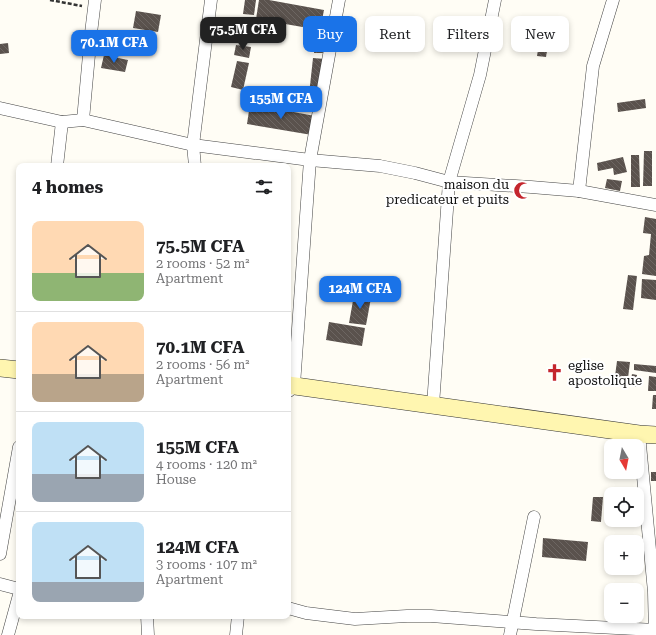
<!DOCTYPE html>
<html lang="en">
<head>
<meta charset="utf-8">
<style>
	:root { --surface:#fff; --page:#f2f2f2; --text:#202124; --muted:#757577; --line:#e0e0e0; --accent:#1a73e8 }
	body { margin:0; font-family:"Roboto Serif",serif; background:var(--page); color:var(--text); height:100vh; display:flex; flex-direction:column; font-size:15px; white-space:nowrap }
	* { box-sizing:border-box; margin:0 }
	p { font-size:13px; color:var(--muted) }
	.icon { flex:none; width:22px; height:22px; fill:none; stroke:currentColor; stroke-width:2; stroke-linecap:round; stroke-linejoin:round }
	.map { position:relative; flex:1; overflow:hidden }
	.drawer { position:absolute; left:16px; top:163px; width:275px; height:456px; display:flex; flex-direction:column; background:var(--surface); border-radius:8px; box-shadow:0 2px 6px #0003 }
	.drawer>* { flex:none }
	.hud { position:absolute; left:303px; top:16px; width:293px; height:36px; display:flex; gap:8px }
	.needle { width:26px; rotate:170deg }
	.controls { position:absolute; left:604px; top:439px; display:grid; gap:8px }
	.controls a { display:grid; place-items:center; width:40px; height:40px; border-radius:8px; background:var(--surface); box-shadow:0 2px 6px #0003; font-size:20px }
	.price { position:absolute; translate:-50% -34px; padding:0 9px; border-radius:8px; background:var(--accent); color:#fff; font-size:13px; line-height:26px; filter:drop-shadow(0 1px 2px #0008) }
	.price::after { content:''; position:absolute; left:50%; top:24px; width:12px; height:9px; margin-left:-6px; background:inherit; clip-path:polygon(0 0,100% 0,50% 100%) }
	.price.active { background:#222; color:#fff }
	ul { padding:0; list-style:none }
	li { display:flex; align-items:center; gap:12px; height:100px; padding:0 16px }
	li+li { border-top:1px solid var(--line) }
	li span { display:grid; place-items:center; flex:none; width:112px; height:80px; border-radius:8px; color:#555 }
	li>.icon { margin-inline-start:auto }
	span .icon { width:48px; height:48px; fill:#fffc; stroke-width:1 }
	li b { font-size:17px }
	h2 { display:flex; justify-content:space-between; align-items:center; height:48px; padding:0 16px; font-size:17px }
	.pill { padding:0 14px; border-radius:8px; background:var(--surface); box-shadow:0 2px 6px #0003; font-size:14px; line-height:36px }
	.pill.active { background:var(--accent); color:#fff }
	.map>svg:first-child { display:block }
	.building { fill:url(#building-back-hatch) }
	.lines { fill:none; stroke-linecap:round; stroke-linejoin:round }
	.street-casing { stroke:#444; stroke-width:13 }
	.secondary-casing { stroke:#333; stroke-width:18 }
	.path { stroke:#333; stroke-width:2.5; stroke-dasharray:4 2; stroke-linecap:butt }
	.street { stroke:#fff; stroke-width:12 }
	.secondary { stroke:#fff6b0; stroke-width:17 }
	.labels { text-anchor:middle; dominant-baseline:central; stroke-width:4; stroke-linejoin:round; paint-order:stroke }
	.poi-label { font-size:13px; fill:#111; stroke:#fff; text-anchor:end }
</style>
</head>
<body>
<div class="map">
<svg width="656" height="635" viewBox="0 0 656 635">
	<defs>
		<pattern id="building-back-hatch" width="6" height="6" patternUnits="userSpaceOnUse"><rect width="6" height="6" fill="#5a524d"/><path d="M-1 5l2 2M0 0l6 6M5-1l2 2" fill="none" stroke="#6d6662"/></pattern>
	</defs>
	<rect width="100%" height="100%" fill="#fffdf5"/>
	<g class="building">
		<polygon points="245,0 256,0 254,15 243,14"/>
		<polygon points="259,0 269,0 324,10 320,30 256,19"/>
		<polygon points="136,11 161,15 158,32 133,28"/>
		<polygon points="543,20 552,22 546,57 537,56"/>
		<polygon points="315,38 326,38 325,53 314,53"/>
		<polygon points="8,43 9,53 0,54 0,44"/>
		<polygon points="236,45 251,47 249,58 234,55"/>
		<polygon points="104,55 128,60 125,72 101,68"/>
		<polygon points="313,58 325,59 319,105 308,104"/>
		<polygon points="237,61 249,63 243,90 231,87"/>
		<polygon points="645,99 646,108 618,112 617,103"/>
		<polygon points="250,104 315,116 312,135 247,124"/>
		<polygon points="644,151 652,151 652,186 643,186"/>
		<polygon points="631,155 639,155 640,187 631,187"/>
		<polygon points="623,157 627,172 614,175 613,168 598,171 597,163"/>
		<polygon points="607,179 622,181 620,191 605,188"/>
		<polygon points="645,217 656,219 656,276 642,274 644,256 649,255 651,234 643,233"/>
		<polygon points="628,275 637,276 633,310 623,309"/>
		<polygon points="642,279 656,280 656,300 641,298"/>
		<polygon points="354,295 371,298 366,325 349,323"/>
		<polygon points="329,322 365,328 362,346 326,340"/>
		<polygon points="617,361 630,362 627,386 614,384"/>
		<polygon points="634,364 656,366 656,373 634,370"/>
		<polygon points="632,374 637,375 636,387 630,386"/>
		<polygon points="649,376 656,377 656,391 648,391"/>
		<polygon points="653,395 656,395 656,409 652,409"/>
		<rect x="651" y="472" width="5" height="9"/>
		<polygon points="593,497 603,497 601,522 591,521"/>
		<polygon points="543,538 588,542 586,561 542,557"/>
	</g>
	<g class="lines">
		<defs>
			<g id="street">
				<polyline points="0,108 62,122 83,120 193,145 310,160 380,166 415,173 449,182 531,187 579,191 656,205"/>
				<polyline points="83,120 91,33 95,0"/>
				<polyline points="57,166 62,122"/>
				<polyline points="195,166 193,145 211,0"/>
				<polyline points="579,191 593,66 613,0"/>
				<polyline points="289,391 294,385 310,160 339,0"/>
				<polyline points="433,405 449,182 480,75 495,0"/>
				<polyline points="639,434 654,592 655,635"/>
				<polyline points="0,554 19,447"/>
				<polyline points="0,584 19,589"/>
				<polyline points="288,608 306,613 355,619 407,616 431,616 536,624 656,630"/>
				<polyline points="147,616 148,635"/>
				<polyline points="8,635 19,595"/>
				<polyline points="236,635 238,616"/>
				<polyline points="510,635 534,517"/>
			</g>
			<g id="secondary">
				<polyline points="0,368 19,370"/>
				<polyline points="288,385 639,434 656,435"/>
			</g>
		</defs>
		<use href="#street" class="street-casing"/>
		<use href="#secondary" class="secondary-casing"/>
		<polyline class="path" points="50,0 82,6"/>
		<use href="#street" class="street"/>
		<use href="#secondary" class="secondary"/>
	</g>
	<defs>
		<symbol id="mosque-bare" viewBox="-9 -9 18 18"><path d="M3.5-4.9A6 6 0 1 0 3.5 4.9A5 5 0 1 1 3.5-4.9Z" fill="#c4262e" stroke="#fff" stroke-width="2.5" paint-order="stroke"/></symbol>
		<symbol id="church-bare" viewBox="-9 -9 18 18"><path d="M-1.2-6h2.4v3.5h3.3v2.4h-3.3V6h-2.4V-.1h-3.3v-2.4h3.3Z" fill="#c4262e" stroke="#fff" stroke-width="2.5" paint-order="stroke"/></symbol>
	</defs>
	<g fill-rule="evenodd">
		<use href="#mosque-bare" x="510" y="178" width="25" height="25"/>
		<use href="#church-bare" x="542" y="360" width="25" height="25"/>
	</g>
	<g class="labels">
		<g class="poi-label">
			<text x="509" y="184">maison du<tspan x="509" dy="15">predicateur et puits</tspan></text>
			<text x="568" y="365" text-anchor="start">eglise<tspan x="568" dy="15">apostolique</tspan></text>
		</g>
	</g>
</svg>
<div class="controls">
<a><svg class="needle" viewBox="-14 -14 28 28"><path d="M0-13l5 13h-10z" fill="#e53935"/><path d="M0 13l5-13h-10z" fill="#757577"/></svg></a>
<a><svg class="icon" aria-label="locate" viewBox="0 0 24 24"><circle cx="12" cy="12" r="6"/><path d="M12 2v4M12 18v4M2 12h4M18 12h4"/></svg></a>
<a>+</a>
<a>−</a>
</div>
<b class="price active" style="left:243px;top:51px">75.5M CFA</b>
<b class="price" style="left:114px;top:64px">70.1M CFA</b>
<b class="price" style="left:281px;top:120px">155M CFA</b>
<b class="price" style="left:360px;top:310px">124M CFA</b>
<div class="hud">
<a class="pill active">Buy</a>
<a class="pill">Rent</a>
<a class="pill">Filters</a>
<a class="pill">New</a>
</div>
<section class="drawer">
<h2>4 homes<svg class="icon" aria-label="filters" viewBox="0 0 24 24"><path d="M4 7h16M4 17h16"/><circle cx="9" cy="7" r="2"/><circle cx="15" cy="17" r="2"/></svg></h2>
<ul>
<li><span style="background:linear-gradient(#ffd9b3 65%,#8fb573 0)"><svg class="icon" aria-label="home" viewBox="0 0 24 24"><path d="M3 11l9-7 9 7M6 9v11h12V9"/></svg></span><div><b>75.5M CFA</b><p>2 rooms · 52 m²</p><p>Apartment</p></div></li>
<li><span style="background:linear-gradient(#ffd9b3 65%,#b9a48a 0)"><svg class="icon" aria-label="home" viewBox="0 0 24 24"><path d="M3 11l9-7 9 7M6 9v11h12V9"/></svg></span><div><b>70.1M CFA</b><p>2 rooms · 56 m²</p><p>Apartment</p></div></li>
<li><span style="background:linear-gradient(#bfe0f5 65%,#9aa5b1 0)"><svg class="icon" aria-label="home" viewBox="0 0 24 24"><path d="M3 11l9-7 9 7M6 9v11h12V9"/></svg></span><div><b>155M CFA</b><p>4 rooms · 120 m²</p><p>House</p></div></li>
<li><span style="background:linear-gradient(#bfe0f5 75%,#9aa5b1 0)"><svg class="icon" aria-label="home" viewBox="0 0 24 24"><path d="M3 11l9-7 9 7M6 9v11h12V9"/></svg></span><div><b>124M CFA</b><p>3 rooms · 107 m²</p><p>Apartment</p></div></li>
</ul>
</section>
</div>
</body>
</html>
